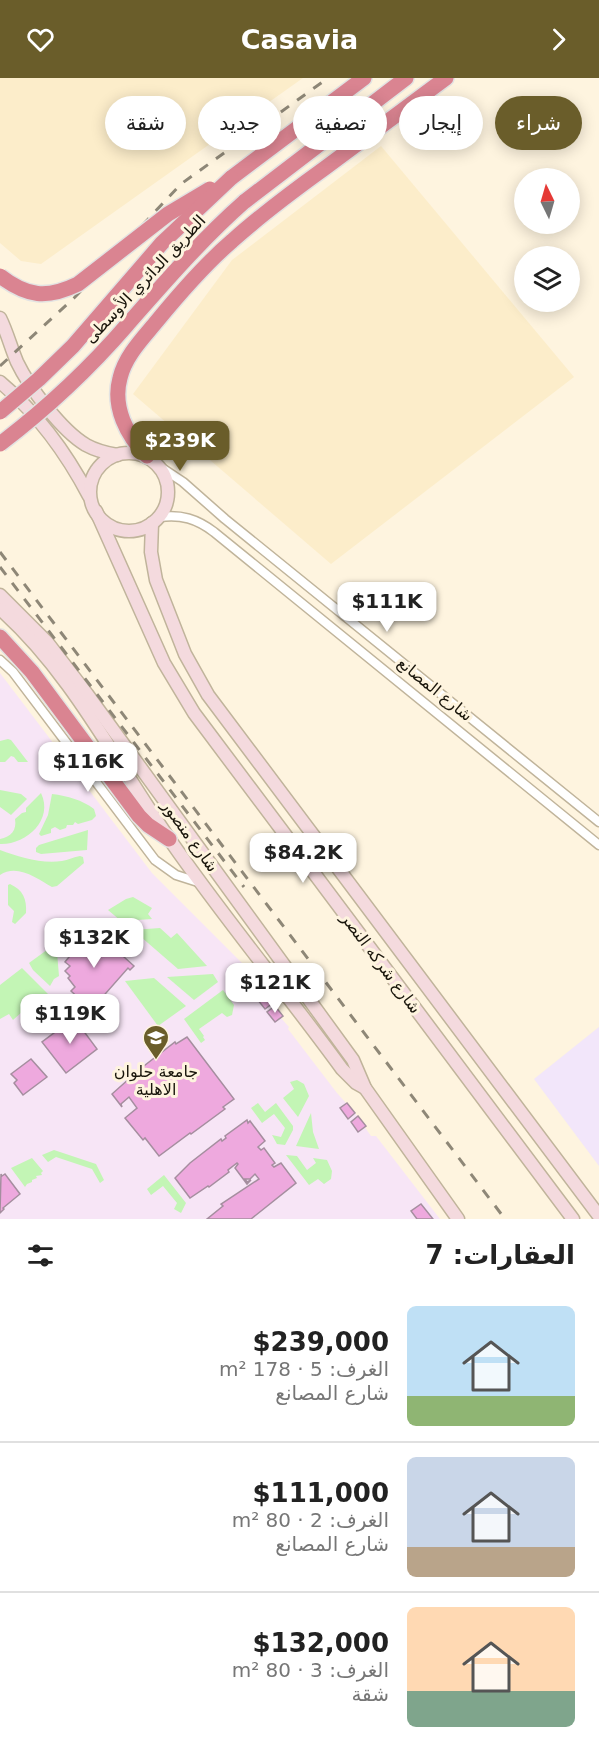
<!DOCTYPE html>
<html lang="ar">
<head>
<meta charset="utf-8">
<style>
	:root { --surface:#fff; --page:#f2f2f2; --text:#222; --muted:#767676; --line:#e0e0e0; --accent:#6a5d2a }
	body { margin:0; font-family:"DejaVu Sans","Noto Sans Arabic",sans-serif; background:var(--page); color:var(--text); direction:rtl; height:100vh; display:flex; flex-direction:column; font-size:22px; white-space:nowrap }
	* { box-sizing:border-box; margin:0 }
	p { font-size:20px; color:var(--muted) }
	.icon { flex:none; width:33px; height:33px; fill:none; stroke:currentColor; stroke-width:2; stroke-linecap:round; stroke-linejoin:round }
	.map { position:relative; height:1141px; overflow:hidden; direction:ltr }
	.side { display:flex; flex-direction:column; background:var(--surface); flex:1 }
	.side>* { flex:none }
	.top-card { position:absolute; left:18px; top:18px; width:564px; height:54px; direction:rtl; display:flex; gap:12px }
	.needle { width:39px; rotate:355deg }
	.tools { position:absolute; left:514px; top:90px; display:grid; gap:12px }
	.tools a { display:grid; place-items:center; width:66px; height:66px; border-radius:50%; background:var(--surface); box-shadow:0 3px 15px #0003; font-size:30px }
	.price { position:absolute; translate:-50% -51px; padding:0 14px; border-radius:12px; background:#fff; color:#222; font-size:20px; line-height:39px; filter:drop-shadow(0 2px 3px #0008) }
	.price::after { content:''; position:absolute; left:50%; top:36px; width:18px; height:14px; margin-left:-9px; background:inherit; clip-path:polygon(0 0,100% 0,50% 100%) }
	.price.on { background:var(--accent); color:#fff }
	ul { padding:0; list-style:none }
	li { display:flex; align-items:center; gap:18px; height:150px; padding:0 24px }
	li+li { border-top:2px solid var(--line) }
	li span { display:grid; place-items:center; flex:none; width:168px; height:120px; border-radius:9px; color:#555 }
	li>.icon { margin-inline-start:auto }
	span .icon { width:72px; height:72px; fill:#fffc; stroke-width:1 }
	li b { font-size:26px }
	h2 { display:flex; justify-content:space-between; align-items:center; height:72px; padding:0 24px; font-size:26px }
	.chip { padding:0 21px; border-radius:27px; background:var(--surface); box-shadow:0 3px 15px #0003; font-size:21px; line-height:54px }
	.chip.on { background:var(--accent); color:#fff }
	header { display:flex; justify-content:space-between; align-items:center; height:78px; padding:0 24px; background:var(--accent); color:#fff; font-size:27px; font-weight:700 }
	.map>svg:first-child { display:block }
	.commercial { fill:#f2e6fa }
	.built { fill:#fcedca }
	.education { fill:#f7e5f6 }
	.green { fill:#c3f5b5 }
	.building { fill:#eea9de; stroke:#a58e9f; stroke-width:1.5 }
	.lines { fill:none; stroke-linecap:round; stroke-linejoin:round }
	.street-casing { stroke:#c0b49b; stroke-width:11 }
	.secondary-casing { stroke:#c0b49b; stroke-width:15 }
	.highway-casing { stroke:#e3e3e2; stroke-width:18 }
	.street { stroke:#fff; stroke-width:8 }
	.secondary { stroke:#f4dade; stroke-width:12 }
	.highway { stroke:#da8491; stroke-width:15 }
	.rail { stroke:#8e8777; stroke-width:3; stroke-dasharray:10 10; stroke-linecap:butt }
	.highway-bridge-casing { stroke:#e3e3e2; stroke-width:18; stroke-linecap:butt }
	.highway-bridge { stroke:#da8491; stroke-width:15 }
	.labels { text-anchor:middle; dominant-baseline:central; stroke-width:6; stroke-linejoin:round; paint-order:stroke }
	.street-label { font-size:16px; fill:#19150b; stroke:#fef4df }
	.poi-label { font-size:16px; fill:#19150b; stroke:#fef4df }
</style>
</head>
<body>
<header><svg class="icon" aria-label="forward" viewBox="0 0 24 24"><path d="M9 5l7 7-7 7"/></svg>Casavia<svg class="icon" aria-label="heart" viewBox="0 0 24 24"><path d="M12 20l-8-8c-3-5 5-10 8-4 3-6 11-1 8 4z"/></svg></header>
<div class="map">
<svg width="599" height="1141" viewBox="0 0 599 1141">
	<rect width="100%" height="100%" fill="#fef4df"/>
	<polygon class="commercial" points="599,949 599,1088 534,1001"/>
	<g class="built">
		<polygon points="0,0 303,0 41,186 21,183 0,165"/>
		<polygon points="381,68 574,299 331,486 133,316 232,182"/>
	</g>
	<polygon class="education" points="0,595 152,795 243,886 254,905 273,925 273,929 283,938 281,940 289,949 288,951 337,1015 355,1035 371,1058 376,1058 440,1141 0,1141"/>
	<g class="green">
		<polygon points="8,661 11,662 28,684 18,684 14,679 11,678 5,684 0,684 0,663"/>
		<polygon points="0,712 21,716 27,721 11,737 0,729"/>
		<path d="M 41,715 C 54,742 26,767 0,766 L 0,761 C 11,759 17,752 15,741 L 22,735 L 26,734 L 26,730 Z"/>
		<path d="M 52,716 C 68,718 82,722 94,731 L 96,738 L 92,742 L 78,746 L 75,744 L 73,747 L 67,747 L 66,750 L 60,752 L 55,749 L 51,751 L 51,755 L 41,758 L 39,756 L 48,737 Z"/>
		<polygon points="88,752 87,772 41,776 36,774 36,770 39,767"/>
		<path d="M 0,772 C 19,779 41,786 62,783 C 68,782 74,779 80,778 L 83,779 L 84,785 L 57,808 L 52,809 C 38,801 17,785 0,797 Z"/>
		<path d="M 10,806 C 23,812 27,821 26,835 L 15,846 L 12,844 L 14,833 L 8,827 L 8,807 Z"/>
		<polygon points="133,819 152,830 148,836 152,841 121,843 108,832 126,821"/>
		<polygon points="160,850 171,860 177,855 207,888 178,891 133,852"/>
		<polygon points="51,869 57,874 59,898 54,901 50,908 33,892 29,885"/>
		<polygon points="22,890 48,916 45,919 53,929 35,944 23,933 13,942 9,936 0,941 0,907"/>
		<polygon points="213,896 218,904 194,922 167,899"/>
		<polygon points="154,900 186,928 158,948 125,903"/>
		<polygon points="223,912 234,927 232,937 227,939 222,935 199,951 204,958 203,959 205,962 201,965 184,941"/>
		<polygon points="297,1002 304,1006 309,1018 298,1039 283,1020 294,1011 290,1004"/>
		<polygon points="258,1025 265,1034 276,1025 293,1048 293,1052 285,1067 277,1066 272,1057 281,1059 285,1050 274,1036 262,1045 251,1030"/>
		<polygon points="311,1035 313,1054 319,1071 296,1068"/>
		<polygon points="54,1072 96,1086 104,1102 100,1105 92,1091 56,1079 48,1084 42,1077"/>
		<polygon points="286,1077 297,1078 307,1092 316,1085 313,1080 327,1082 332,1093 331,1101 324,1106 318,1101 309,1107"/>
		<polygon points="32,1080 43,1093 41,1095 42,1097 36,1098 37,1100 32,1102 32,1104 27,1106 25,1109 11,1090"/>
		<polygon points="164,1097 186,1125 181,1135 174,1131 177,1125 163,1108 151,1117 147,1111"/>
	</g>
	<g class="building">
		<polygon points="103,860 134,888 130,892 128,890 99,923 97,921 93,925 89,921 84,925 71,913 75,909 68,900 70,898 65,893 70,888 65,884 69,879 64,875 68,871 66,869 70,864 73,867 77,862 81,866 85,862 89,866 94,861 98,865"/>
		<polygon points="265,915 273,925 265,931 257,921"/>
		<polygon points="275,928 283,938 275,944 267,934"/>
		<polygon points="74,940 97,971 66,995 42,964"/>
		<polygon points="187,959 234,1021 223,1029 225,1031 191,1056 190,1055 159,1078 145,1060 143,1062 125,1040 137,1030 129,1019 121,1026 122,1029 112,1016 140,991 175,964 176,966"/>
		<polygon points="31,981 47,999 23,1017 14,1005 17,1002 11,996"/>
		<polygon points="347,1025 355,1035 348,1041 340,1030"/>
		<polygon points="358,1038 366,1048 358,1054 351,1044"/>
		<polygon points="247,1042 248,1045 250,1043 265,1063 258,1069 261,1072 264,1070 275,1085 272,1087 274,1089 281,1085 296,1105 251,1141 207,1141 223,1128 221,1126 259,1101 255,1096 250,1101 245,1101 247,1104 251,1102 247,1106 235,1090 238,1086 237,1085 228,1092 229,1094 209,1109 208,1108 190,1120 175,1100 190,1085 221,1061 222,1063 226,1060 225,1058"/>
		<polygon points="1,1096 2,1098 5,1096 20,1116 3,1130 4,1131 0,1135"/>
		<polygon points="421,1126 433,1141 417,1141 411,1133"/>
	</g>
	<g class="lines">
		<defs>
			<g id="street">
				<polyline points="159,388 183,404 225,441 599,744"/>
				<path d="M 160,439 C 181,436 197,441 214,454 L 599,767"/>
				<polyline points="0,582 13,594 155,782 176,797 201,805"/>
			</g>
			<g id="secondary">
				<path d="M 0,240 C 7,254 11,270 17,284 C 29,309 61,352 86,367 C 95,372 106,375 117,377"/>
				<path d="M 0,304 C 37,335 67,376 89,418"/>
				<circle cx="129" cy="414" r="39"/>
				<polyline points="96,433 164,585 194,635 573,1141"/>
				<polyline points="152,445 151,474 156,502 185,576 208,617 599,1138"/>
				<polyline points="0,517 47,564 87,616 353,982 365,1010 458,1141"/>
				<path d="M 0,531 C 72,595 115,683 170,762 C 224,840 286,914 342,991 L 356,1005 L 365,1010"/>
			</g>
			<g id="highway">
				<polyline points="231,100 364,0"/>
				<polyline points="244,124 406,0"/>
				<path d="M 147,378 C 127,358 112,329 120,300 C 125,278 143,260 157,243 C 180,215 204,187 232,163 C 261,137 293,113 325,90 C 365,60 406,30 446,0"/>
				<polyline points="0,559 32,594 139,738 148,747 169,761"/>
			</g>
		</defs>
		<use href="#street" class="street-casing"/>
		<use href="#secondary" class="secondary-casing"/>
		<use href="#highway" class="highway-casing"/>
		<use href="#street" class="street"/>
		<use href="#secondary" class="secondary"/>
		<use href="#highway" class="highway"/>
		<g class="rail">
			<polyline points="0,288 75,219 181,106 328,0"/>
			<polyline points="0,474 505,1141"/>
			<polyline points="0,489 244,809"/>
		</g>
		<defs>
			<g id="highway-bridge">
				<path d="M 0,198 C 27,219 47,221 78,206 L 168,136 L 210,111"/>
				<polyline points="0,334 39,301 73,268 162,165 231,100"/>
				<path d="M 0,366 C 46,331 89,291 127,247 C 165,204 201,162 244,124"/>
			</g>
		</defs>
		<use href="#highway-bridge" class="highway-bridge-casing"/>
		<use href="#highway-bridge" class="highway-bridge"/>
	</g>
	<defs>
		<symbol id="university-pin" viewBox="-11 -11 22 30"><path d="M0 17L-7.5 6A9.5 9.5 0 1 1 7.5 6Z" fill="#6a5d2a" stroke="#fef4df"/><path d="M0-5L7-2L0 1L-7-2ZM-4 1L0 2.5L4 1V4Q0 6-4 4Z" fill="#fff"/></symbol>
	</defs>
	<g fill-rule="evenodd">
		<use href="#university-pin" x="141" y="945" width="30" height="40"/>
	</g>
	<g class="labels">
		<g class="street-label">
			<text transform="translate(145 201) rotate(-47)">الطريق الدائري الأوسطى</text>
			<text transform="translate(435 611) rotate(39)">شارع المصانع</text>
			<text transform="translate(190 758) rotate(54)">شارع منصور</text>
			<text transform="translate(381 885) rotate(53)">شارع شركه النصر</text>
		</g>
		<g class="poi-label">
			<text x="156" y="993">جامعة حلوان<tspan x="156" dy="18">الاهلية</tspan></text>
		</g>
	</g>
</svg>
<div class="tools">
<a><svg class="needle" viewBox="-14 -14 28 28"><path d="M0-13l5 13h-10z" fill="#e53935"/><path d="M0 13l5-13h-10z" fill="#767676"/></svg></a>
<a><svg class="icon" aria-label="layers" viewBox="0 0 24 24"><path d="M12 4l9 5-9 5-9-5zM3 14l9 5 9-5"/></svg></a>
</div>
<b class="price on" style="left:180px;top:394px">$239K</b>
<b class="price" style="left:387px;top:555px">$111K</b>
<b class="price" style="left:88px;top:715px">$116K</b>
<b class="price" style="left:303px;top:806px">$84.2K</b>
<b class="price" style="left:94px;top:891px">$132K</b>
<b class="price" style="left:275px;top:936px">$121K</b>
<b class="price" style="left:70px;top:967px">$119K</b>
<div class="top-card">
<a class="chip on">شراء</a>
<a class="chip">إيجار</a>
<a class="chip">تصفية</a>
<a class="chip">جديد</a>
<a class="chip">شقة</a>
</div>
</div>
<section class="side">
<h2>العقارات: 7<svg class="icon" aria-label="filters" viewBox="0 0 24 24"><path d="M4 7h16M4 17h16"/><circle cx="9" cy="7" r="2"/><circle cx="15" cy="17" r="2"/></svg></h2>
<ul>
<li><span style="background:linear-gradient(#bfe0f5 75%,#8fb573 0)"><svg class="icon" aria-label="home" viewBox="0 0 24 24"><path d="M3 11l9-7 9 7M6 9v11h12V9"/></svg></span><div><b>$239,000</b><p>الغرف: 5 · 178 m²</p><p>شارع المصانع</p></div></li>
<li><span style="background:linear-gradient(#c9d6e8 75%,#b9a48a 0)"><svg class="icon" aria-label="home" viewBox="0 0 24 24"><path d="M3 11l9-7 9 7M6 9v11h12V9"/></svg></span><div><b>$111,000</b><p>الغرف: 2 · 80 m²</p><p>شارع المصانع</p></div></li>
<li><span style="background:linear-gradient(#ffd9b3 70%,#7fa58c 0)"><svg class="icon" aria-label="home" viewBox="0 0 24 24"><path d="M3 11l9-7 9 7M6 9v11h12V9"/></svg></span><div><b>$132,000</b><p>الغرف: 3 · 80 m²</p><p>شقة</p></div></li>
</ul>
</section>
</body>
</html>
